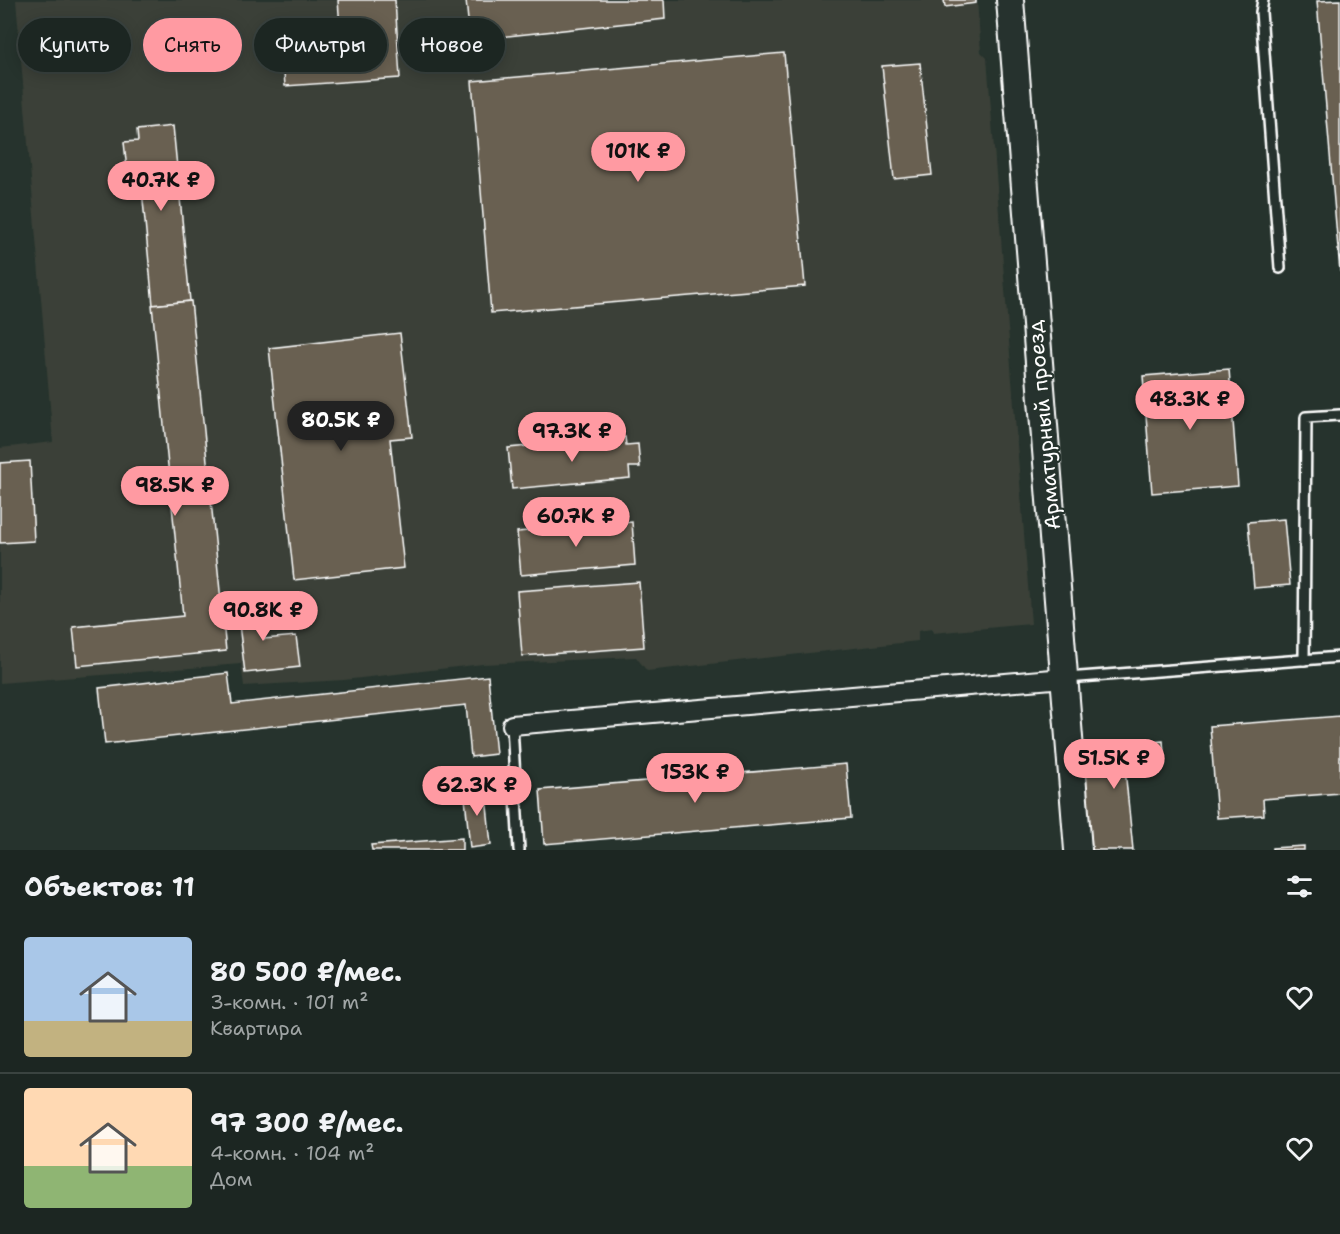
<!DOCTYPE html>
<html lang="ru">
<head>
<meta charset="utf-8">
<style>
	:root { --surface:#1c2622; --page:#29322f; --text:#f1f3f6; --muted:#a0a5a5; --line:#3a4340; --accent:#ff9aa2 }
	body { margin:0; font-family:"Shantell Sans",sans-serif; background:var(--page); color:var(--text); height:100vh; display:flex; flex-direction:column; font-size:22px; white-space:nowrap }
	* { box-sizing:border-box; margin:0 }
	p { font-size:20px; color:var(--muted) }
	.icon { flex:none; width:33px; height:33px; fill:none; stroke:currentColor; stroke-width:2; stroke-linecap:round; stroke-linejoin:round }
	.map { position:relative; height:850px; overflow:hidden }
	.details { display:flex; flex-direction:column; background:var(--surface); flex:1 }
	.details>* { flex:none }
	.banner { position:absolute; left:18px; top:18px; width:600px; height:54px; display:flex; gap:12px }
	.price { position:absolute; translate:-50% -51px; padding:0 14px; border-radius:21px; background:var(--accent); color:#111; font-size:20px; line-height:39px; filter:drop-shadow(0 2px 3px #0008) }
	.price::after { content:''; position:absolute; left:50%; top:36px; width:18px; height:14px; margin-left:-9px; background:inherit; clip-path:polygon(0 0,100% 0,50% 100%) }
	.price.selected { background:#222; color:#fff }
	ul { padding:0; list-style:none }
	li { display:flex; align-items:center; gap:18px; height:150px; padding:0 24px }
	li+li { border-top:2px solid var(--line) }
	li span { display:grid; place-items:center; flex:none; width:168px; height:120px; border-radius:6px; color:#555 }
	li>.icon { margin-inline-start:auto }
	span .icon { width:72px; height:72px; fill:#fffc; stroke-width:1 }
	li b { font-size:26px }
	h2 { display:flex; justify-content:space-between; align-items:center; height:72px; padding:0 24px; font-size:26px }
	.tag { padding:0 21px; border-radius:27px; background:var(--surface); box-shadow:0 3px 15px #0003,0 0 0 2px var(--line); font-size:21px; line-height:54px }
	.tag.selected { background:var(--accent); color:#111 }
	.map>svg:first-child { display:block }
	.built { fill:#3a4138; fill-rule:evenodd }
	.building { fill:#696151; stroke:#fff; stroke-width:1.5 }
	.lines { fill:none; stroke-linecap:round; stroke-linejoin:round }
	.lane-casing { stroke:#fff; stroke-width:14 }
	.street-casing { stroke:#fff; stroke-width:22 }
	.secondary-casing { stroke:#fff; stroke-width:30 }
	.lane { stroke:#26332d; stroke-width:9 }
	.street { stroke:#26332d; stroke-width:18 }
	.secondary { stroke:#26332d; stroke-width:26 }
	.labels { text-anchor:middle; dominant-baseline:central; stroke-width:4.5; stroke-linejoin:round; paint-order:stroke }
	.street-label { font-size:21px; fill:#fff; stroke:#26332d }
</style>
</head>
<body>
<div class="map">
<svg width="1340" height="850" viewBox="0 0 1340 850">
	<rect width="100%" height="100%" fill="#26332d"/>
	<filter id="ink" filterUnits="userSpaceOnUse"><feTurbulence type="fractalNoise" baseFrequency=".0167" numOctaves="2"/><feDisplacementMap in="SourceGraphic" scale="12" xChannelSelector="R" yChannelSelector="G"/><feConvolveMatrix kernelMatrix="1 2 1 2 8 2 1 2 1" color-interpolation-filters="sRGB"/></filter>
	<g filter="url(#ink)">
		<path class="built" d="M 16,0 L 977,0 L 981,52 L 987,58 L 1031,624 L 933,633 L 932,629 L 918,631 L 918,641 L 647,671 L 636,657 L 483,664 L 344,680 L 244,686 L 241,664 L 0,683 L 0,448 L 53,442 ZM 784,53 L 805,286 L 492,313 L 473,81 Z"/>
		<g class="building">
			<polygon points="338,0 395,0 400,78 285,86 282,45 341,41"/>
			<polygon points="466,0 664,0 665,19 470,40"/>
			<polygon points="944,0 976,0 976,3 945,7"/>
			<polygon points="1340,0 1340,272 1317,1"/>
			<polygon points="784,53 805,286 491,313 472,81"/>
			<polygon points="920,63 932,175 894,179 882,66"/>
			<polygon points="173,126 190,301 153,305 140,169 127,170 124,142 138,141 137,130"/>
			<polygon points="191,301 226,651 77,666 73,627 183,616 152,305"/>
			<polygon points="400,333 412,437 390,439 404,568 294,580 269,348"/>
			<polygon points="1229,369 1238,486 1152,493 1143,376"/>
			<polygon points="625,437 626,445 638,444 640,467 629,467 630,478 512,489 508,448"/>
			<polygon points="30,461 34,541 0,543 0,463"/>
			<polygon points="1284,519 1290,585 1254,588 1248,522"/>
			<polygon points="632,522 635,565 521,575 517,532"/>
			<polygon points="639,582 644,647 522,656 517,591"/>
			<polygon points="259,597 264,639 296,636 300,667 245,673 236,600"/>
			<polygon points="228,673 232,704 488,676 496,754 471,757 466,705 105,744 99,688"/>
			<polygon points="1340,716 1340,793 1263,799 1264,815 1217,818 1210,726"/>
			<polygon points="1163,741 1165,765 1125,769 1133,850 1092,850 1082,748"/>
			<polygon points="846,764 851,818 544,844 540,790"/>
			<polygon points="485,786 491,845 470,848 464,788"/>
			<polygon points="462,838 462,850 372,850 371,845"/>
			<polygon points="1304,846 1304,850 1272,850 1272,848"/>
		</g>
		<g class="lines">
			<defs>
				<g id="lane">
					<polyline points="1263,0 1261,12 1280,268"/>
					<polyline points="1304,660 1306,417 1340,415"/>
					<polyline points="1067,678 1340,657"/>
					<polyline points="512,725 519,850"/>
				</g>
				<polyline id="street" points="512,725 1064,678"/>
				<polyline id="secondary" points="1010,0 1078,850"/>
			</defs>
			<use href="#lane" class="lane-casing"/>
			<use href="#street" class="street-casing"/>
			<use href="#secondary" class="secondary-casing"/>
			<use href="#lane" class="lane"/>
			<use href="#street" class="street"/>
			<use href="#secondary" class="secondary"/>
		</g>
	</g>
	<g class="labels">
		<g class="street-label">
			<text transform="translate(1044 425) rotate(-95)">Арматурный проезд</text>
		</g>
	</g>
</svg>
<b class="price" style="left:638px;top:183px">101K ₽</b>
<b class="price" style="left:161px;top:212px">40.7K ₽</b>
<b class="price" style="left:1190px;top:431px">48.3K ₽</b>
<b class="price selected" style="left:341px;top:452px">80.5K ₽</b>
<b class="price" style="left:572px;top:463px">97.3K ₽</b>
<b class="price" style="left:175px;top:517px">98.5K ₽</b>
<b class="price" style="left:576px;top:548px">60.7K ₽</b>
<b class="price" style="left:263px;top:642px">90.8K ₽</b>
<b class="price" style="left:1114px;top:790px">51.5K ₽</b>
<b class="price" style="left:695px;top:804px">153K ₽</b>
<b class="price" style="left:477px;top:817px">62.3K ₽</b>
<div class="banner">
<a class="tag">Купить</a>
<a class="tag selected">Снять</a>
<a class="tag">Фильтры</a>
<a class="tag">Новое</a>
</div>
</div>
<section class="details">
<h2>Объектов: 11<svg class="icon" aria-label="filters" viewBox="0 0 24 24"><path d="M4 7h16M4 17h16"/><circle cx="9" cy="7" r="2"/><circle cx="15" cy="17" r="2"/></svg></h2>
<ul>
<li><span style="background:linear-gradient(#a9c7e8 70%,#c2b280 0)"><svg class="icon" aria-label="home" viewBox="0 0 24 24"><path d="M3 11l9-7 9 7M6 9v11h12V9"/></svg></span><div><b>80 500 ₽/мес.</b><p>3-комн. · 101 m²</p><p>Квартира</p></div><svg class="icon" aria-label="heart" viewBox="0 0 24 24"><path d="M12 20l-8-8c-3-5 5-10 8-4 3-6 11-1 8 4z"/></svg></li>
<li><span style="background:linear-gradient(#ffd9b3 65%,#8fb573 0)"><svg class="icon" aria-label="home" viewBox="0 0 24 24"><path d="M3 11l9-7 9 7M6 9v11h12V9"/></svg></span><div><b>97 300 ₽/мес.</b><p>4-комн. · 104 m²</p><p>Дом</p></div><svg class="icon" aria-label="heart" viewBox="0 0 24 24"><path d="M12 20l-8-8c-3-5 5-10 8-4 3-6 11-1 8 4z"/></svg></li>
</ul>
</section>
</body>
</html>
